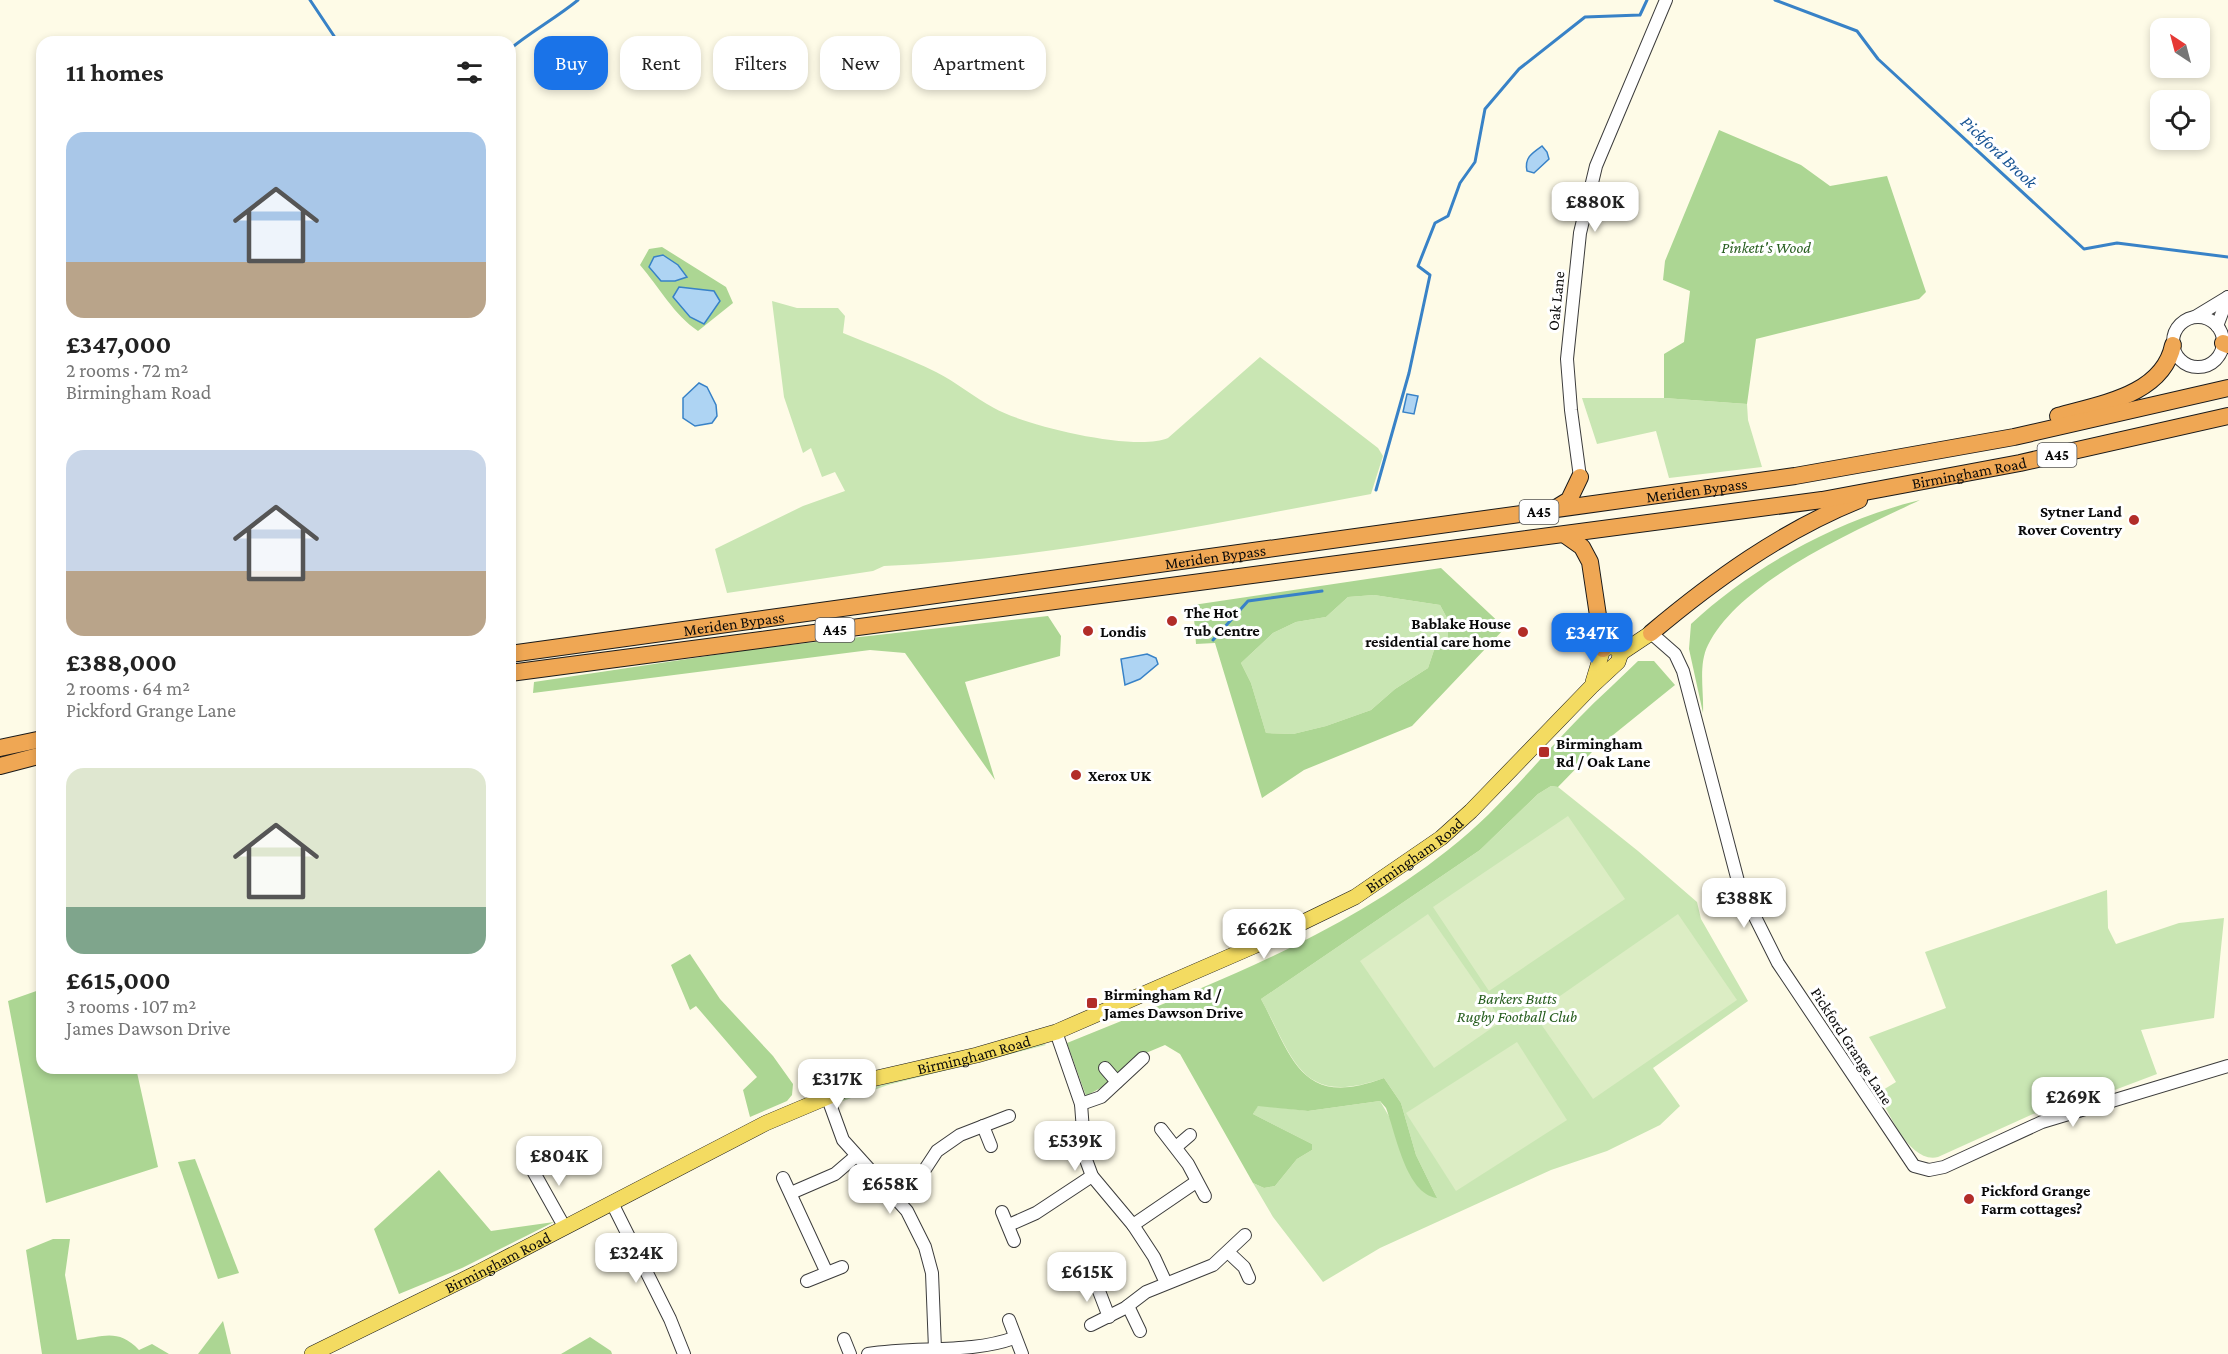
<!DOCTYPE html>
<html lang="en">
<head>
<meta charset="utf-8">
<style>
	:root { --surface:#fff; --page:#f2f2f2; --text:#222; --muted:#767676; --accent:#1a73e8 }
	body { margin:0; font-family:"Crimson Pro",serif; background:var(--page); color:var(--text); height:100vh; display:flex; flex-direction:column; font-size:22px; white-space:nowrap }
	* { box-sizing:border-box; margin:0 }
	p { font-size:20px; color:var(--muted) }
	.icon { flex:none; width:33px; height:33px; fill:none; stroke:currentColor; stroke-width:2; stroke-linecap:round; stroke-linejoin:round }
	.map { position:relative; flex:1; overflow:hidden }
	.drawer { position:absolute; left:36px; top:36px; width:480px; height:1038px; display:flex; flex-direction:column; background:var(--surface); border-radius:18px; box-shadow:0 3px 9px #0003 }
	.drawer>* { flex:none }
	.guide { position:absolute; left:534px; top:36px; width:570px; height:54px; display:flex; gap:12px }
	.needle { width:39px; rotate:324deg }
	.fabs { position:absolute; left:2150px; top:18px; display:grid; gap:12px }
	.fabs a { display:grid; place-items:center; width:60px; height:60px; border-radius:12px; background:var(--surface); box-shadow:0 3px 9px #0003; font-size:30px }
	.price { position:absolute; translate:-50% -51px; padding:0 14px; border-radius:12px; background:#fff; color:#222; font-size:20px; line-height:39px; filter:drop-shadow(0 2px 3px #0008) }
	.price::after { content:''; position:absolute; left:50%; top:36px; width:18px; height:14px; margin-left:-9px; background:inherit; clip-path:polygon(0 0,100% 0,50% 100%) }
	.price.current { background:var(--accent); color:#fff }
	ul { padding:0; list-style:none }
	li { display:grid; align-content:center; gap:12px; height:318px; padding:0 30px }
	li span { display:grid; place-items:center; height:186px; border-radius:18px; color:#555 }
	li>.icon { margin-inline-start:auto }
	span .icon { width:108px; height:108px; fill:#fffc; stroke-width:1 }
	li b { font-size:26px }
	h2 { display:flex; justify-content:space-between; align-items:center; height:72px; padding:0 30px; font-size:26px }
	.tag { padding:0 21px; border-radius:18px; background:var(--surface); box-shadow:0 3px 9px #0003; font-size:21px; line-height:54px }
	.tag.current { background:var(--accent); color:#fff }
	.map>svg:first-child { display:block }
	.green { fill:#c9e6b3 }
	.forest { fill:#acd693; fill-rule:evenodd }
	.pitch { fill:#dcedc4 }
	.water { fill:#aed4f3; stroke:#3882c7; stroke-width:1.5 }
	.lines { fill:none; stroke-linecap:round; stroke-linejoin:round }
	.stream { stroke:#3882c7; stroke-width:3 }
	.minor-casing { stroke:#3c3c3c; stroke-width:14 }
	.major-casing { stroke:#1a1a1a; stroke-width:16 }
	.highway-casing { stroke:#1a1a1a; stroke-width:18 }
	.minor { stroke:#fff; stroke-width:12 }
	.major { stroke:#f3db61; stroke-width:15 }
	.highway { stroke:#efa754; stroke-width:16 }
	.poi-dot { fill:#b22d28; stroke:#fff; stroke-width:2 }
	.labels { text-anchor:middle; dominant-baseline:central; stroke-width:6; stroke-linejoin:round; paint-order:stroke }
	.shield { fill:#fff; stroke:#535353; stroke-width:1.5 }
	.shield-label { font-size:15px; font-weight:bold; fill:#090909 }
	.park-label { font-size:16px; font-style:italic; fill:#265d1e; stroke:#fff }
	.street-label { font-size:16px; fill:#090909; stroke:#fff }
	.poi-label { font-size:16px; font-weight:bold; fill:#090909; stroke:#fff; text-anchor:start }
	.water-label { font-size:18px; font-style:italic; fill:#195594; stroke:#fff }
</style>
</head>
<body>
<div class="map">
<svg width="2228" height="1354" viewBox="0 0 2228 1354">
	<rect width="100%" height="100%" fill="#fefbe7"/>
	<g class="green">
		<path d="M 772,301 L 797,308 L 838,308 L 845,316 L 843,333 C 874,346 906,357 936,372 C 956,382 974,397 994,408 C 1025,426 1136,452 1168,438 L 1260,357 L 1378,448 L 1383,456 L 1371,494 C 1209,524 1048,559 884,566 L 873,571 L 727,593 L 715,549 L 803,506 L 845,491 L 835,472 L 822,477 L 811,448 L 803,453 L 784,397 Z"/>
		<polygon points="1582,398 1664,398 1747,404 1748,420 1762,467 1669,478 1656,431 1597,444"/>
		<polygon points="1374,595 1440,605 1448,620 1448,639 1434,650 1428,668 1395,689 1371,710 1326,726 1293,734 1266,733 1251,683 1241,663 1273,633 1296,622 1326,617 1348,597"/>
		<path d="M 1551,786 L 1558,787 L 1638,851 L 1697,902 L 1701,919 L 1748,1001 L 1653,1068 L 1680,1106 L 1660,1125 L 1607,1151 L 1551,1170 L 1380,1248 L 1323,1282 L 1273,1217 L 1253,1183 L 1264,1188 L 1275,1186 L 1297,1159 L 1312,1150 L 1312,1144 L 1253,1114 L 1258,1105 L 1308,1111 L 1380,1101 L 1437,1198 L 1416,1155 L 1401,1103 L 1384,1078 C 1300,1108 1294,1059 1261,999 L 1480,850 L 1538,794 Z"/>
		<path d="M 2107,890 L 2108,928 L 2116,944 L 2179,923 L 2224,918 L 2214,1018 L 2141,1030 L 2157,1074 L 2112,1091 L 2033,1114 L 1938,1157 C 1910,1164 1889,1113 1878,1093 L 1896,1082 L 1869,1037 L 1946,1008 L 1925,952 Z"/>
		<path d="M 1042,1043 L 1046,1045 L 888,1085 L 840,1102 L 844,1097 C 909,1074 977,1064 1042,1043 Z"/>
	</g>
	<g class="forest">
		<polygon points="1719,130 1801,165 1830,186 1887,176 1926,292 1919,299 1756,339 1747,404 1664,398 1664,354 1684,342 1690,291 1663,280 1665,261"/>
		<path d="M 662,247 L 726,287 L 733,303 L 698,331 C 674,315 659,287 640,265 L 649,249 Z"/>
		<path d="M 1920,500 C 1857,530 1740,580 1708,645 C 1698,665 1704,691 1703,713 L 1689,649 L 1691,624 C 1753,566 1838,520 1920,500 Z"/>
		<path d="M 1441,568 L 1505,628 L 1412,726 L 1304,770 L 1262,798 L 1215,643 L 1196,644 L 1193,605 ZM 1374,595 L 1440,605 L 1448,620 L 1448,639 L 1434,650 L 1428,668 L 1395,689 L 1371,710 L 1326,726 L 1293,734 L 1266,733 L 1251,683 L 1241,663 L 1273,633 L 1296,622 L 1326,617 L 1348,597 Z"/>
		<polygon points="1048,616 1061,636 1060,656 965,682 995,780 905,653 870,650 533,693 534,682 761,648"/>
		<path d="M 1638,661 L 1654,661 L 1675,685 L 1592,752 L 1558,787 L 1551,786 L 1538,794 L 1480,850 L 1261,999 C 1293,1059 1301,1109 1384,1078 L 1401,1103 L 1416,1155 L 1437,1198 C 1406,1194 1396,1134 1386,1108 L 1380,1101 L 1308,1111 L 1258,1106 L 1253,1114 L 1312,1144 L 1312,1150 L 1297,1159 L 1275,1186 L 1264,1188 L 1253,1183 L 1180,1054 L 1165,1045 L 1134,1058 L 1104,1086 L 1086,1096 L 1067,1043 C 1199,989 1335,940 1448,850 C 1497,812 1536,762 1579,718 C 1598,698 1619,680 1638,661 Z"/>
		<polygon points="690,954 720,999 773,1056 793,1084 792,1095 787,1101 750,1117 743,1090 757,1077 696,1006 690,1010 671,965"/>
		<polygon points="42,989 42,1068 136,1068 158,1167 46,1203 8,1001"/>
		<polygon points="195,1159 239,1273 218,1279 178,1162"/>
		<polygon points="439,1170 491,1231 554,1222 462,1268 399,1294 374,1229"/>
		<path d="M 53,1239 L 70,1239 L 65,1275 L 77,1340 C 103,1337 118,1328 139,1350 L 152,1344 L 169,1354 L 42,1354 L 26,1250 Z"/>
		<polygon points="223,1321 231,1354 198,1354"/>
		<polygon points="590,1337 611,1351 612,1354 561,1354"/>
	</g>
	<g class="pitch">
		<polygon points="1568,816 1625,899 1489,991 1433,907"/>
		<polygon points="1428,914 1502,1021 1434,1068 1360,961"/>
		<polygon points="1678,914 1737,1000 1593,1099 1534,1014"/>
		<polygon points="1517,1042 1567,1120 1456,1191 1406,1113"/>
	</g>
	<g class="water">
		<path d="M 1542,146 L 1547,152 L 1549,159 L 1534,173 L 1527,171 C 1524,158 1532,153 1542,146 Z"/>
		<polygon points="663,255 678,265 687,277 675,281 661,281 649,267 654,257"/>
		<polygon points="679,287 714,291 720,301 704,324 690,317 673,297"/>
		<polygon points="699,383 707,387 716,405 717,416 712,423 695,426 683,418 683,398"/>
		<polygon points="1407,394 1418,396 1414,414 1403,412"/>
		<polygon points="1147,654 1156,658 1158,664 1140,679 1125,685 1121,659"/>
	</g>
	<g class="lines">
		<g class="stream">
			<polyline points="310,0 338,42"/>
			<polyline points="1775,0 1857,31 1878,59 2084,249 2117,243 2228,257"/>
			<path d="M 510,49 C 532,31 556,18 578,0"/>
			<polyline points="1376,490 1409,373 1430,275 1418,266 1435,223 1448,216 1460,183 1475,162 1485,109 1519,69 1585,17 1640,15 1647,0"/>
			<polyline points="1213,640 1248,601 1322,591"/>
		</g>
		<defs>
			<g id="minor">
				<polyline points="2195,317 2228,297"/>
				<circle cx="2198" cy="342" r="25"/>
				<polyline points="2217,326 2228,297"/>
				<polyline points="1580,477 1571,410 1567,359 1580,233 1596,166 1666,0"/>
				<polyline points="1651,633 1675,654 1683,671 1739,885 1778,963 1914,1166 1929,1170 1944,1167 2042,1122 2228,1066"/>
				<polyline points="1056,1032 1081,1104 1085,1157 1092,1176 1133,1225 1154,1257 1166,1283"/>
				<polyline points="1105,1068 1117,1082"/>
				<polyline points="827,1096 843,1140 907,1211 925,1247 932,1273 935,1349"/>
				<polyline points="1081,1104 1101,1097 1143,1058"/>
				<polyline points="983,1126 991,1146"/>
				<polyline points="1161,1129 1188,1164 1205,1196"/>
				<polyline points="1176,1147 1190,1135"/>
				<polyline points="528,1158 532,1169 565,1228"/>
				<polyline points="783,1178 826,1271"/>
				<polyline points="791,1193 835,1174 856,1156"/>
				<polyline points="897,1200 918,1180 937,1151 960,1135 1009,1116"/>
				<polyline points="612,1203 670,1319 684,1354"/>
				<polyline points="1002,1212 1014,1241"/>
				<polyline points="1009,1225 1036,1213 1092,1176"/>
				<polyline points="1133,1225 1196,1182"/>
				<polyline points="1228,1252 1244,1267 1249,1278"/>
				<polyline points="1094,1278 1109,1317"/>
				<polyline points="807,1281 842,1267"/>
				<polyline points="1128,1306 1140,1331"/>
				<polyline points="1009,1320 1022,1354"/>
				<polyline points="1091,1325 1125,1308 1146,1292 1213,1265 1245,1235"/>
				<polyline points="844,1339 850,1354"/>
				<path d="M 868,1354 C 916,1346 970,1354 1014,1338"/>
			</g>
			<g id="major">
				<polyline points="1621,653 1651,633"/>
				<polyline points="1593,682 1603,649 1613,646 1621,653"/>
				<path id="s1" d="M 312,1354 L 477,1273 L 766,1123 L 868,1080 L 977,1055 L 1056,1032 L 1254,946 L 1355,897 L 1441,838 L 1471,811 L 1591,687 L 1618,662 L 1621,653"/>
			</g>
			<g id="highway">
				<polyline points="2223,343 2228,345"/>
				<path d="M 2058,416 C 2100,404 2163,395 2173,345"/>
				<polyline points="1556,508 1569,500 1580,477"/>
				<polyline points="1565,535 1582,547 1590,562 1603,649"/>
				<path d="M 1651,633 C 1714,580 1782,531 1859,500"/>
				<path id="s2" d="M 510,654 L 1795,476 L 2014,437 L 2228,388"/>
				<path id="s3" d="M 510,673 L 1822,500 L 2020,463 L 2228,416"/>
				<polyline points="0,748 42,739"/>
				<polyline points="0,766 42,755"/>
			</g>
		</defs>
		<use href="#minor" class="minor-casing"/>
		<use href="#major" class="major-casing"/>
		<use href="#highway" class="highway-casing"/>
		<use href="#minor" class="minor"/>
		<use href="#major" class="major"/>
		<use href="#highway" class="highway"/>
	</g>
	<g class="poi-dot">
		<circle cx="2134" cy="520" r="6"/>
		<circle cx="1172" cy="621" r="6"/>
		<circle cx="1088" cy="631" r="6"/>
		<circle cx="1523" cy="632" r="6"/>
		<rect x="1538" y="746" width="12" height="12" rx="3"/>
		<circle cx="1076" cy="775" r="6"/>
		<rect x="1086" y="997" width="12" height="12" rx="3"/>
		<circle cx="1969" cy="1199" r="6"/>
	</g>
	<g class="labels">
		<g class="shield">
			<rect x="2037.5" y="443" width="39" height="24" rx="4.5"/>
			<rect x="1519.5" y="500" width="39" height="24" rx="4.5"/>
			<rect x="815.5" y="618" width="39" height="24" rx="4.5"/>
		</g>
		<g class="shield-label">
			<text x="2057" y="455">A45</text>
			<text x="1539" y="512">A45</text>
			<text x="835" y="630">A45</text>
		</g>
		<g class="park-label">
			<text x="1766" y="247">Pinkett's Wood</text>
			<text x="1517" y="998">Barkers Butts<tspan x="1517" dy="18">Rugby Football Club</tspan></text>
		</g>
		<g class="street-label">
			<text transform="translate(1556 301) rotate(-84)">Oak Lane</text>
			<text stroke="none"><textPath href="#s3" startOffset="1473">Birmingham Road</textPath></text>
			<text stroke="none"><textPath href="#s2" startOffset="1198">Meriden Bypass</textPath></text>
			<text stroke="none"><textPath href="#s2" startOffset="712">Meriden Bypass</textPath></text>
			<text stroke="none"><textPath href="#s2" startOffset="226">Meriden Bypass</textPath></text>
			<text stroke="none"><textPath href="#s1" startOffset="1215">Birmingham Road</textPath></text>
			<text transform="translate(1852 1046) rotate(57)">Pickford Grange Lane</text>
			<text stroke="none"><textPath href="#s1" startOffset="729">Birmingham Road</textPath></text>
			<text stroke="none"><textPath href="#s1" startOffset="207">Birmingham Road</textPath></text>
		</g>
		<g class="poi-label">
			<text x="2122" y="511" text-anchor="end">Sytner Land<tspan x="2122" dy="18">Rover Coventry</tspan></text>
			<text x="1184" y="612">The Hot<tspan x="1184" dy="18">Tub Centre</tspan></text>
			<text x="1511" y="623" text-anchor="end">Bablake House<tspan x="1511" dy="18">residential care home</tspan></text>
			<text x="1100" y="631">Londis</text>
			<text x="1556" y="743">Birmingham<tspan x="1556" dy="18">Rd / Oak Lane</tspan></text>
			<text x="1088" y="775">Xerox UK</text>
			<text x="1104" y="994">Birmingham Rd /<tspan x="1104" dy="18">James Dawson Drive</tspan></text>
			<text x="1981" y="1190">Pickford Grange<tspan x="1981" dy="18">Farm cottages?</tspan></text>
		</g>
		<g class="water-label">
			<text transform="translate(1999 152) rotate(43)">Pickford Brook</text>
		</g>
	</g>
</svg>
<div class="fabs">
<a><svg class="needle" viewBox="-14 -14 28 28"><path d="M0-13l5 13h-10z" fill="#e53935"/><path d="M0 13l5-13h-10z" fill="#767676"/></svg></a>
<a><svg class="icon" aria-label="locate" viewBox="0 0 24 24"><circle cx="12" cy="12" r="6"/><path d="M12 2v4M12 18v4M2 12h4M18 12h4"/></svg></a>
</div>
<b class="price" style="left:1595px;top:233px">£880K</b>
<b class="price current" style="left:1592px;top:664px">£347K</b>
<b class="price" style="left:1744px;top:929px">£388K</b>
<b class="price" style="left:1264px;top:960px">£662K</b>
<b class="price" style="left:837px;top:1110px">£317K</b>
<b class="price" style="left:2073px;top:1128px">£269K</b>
<b class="price" style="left:1075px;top:1172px">£539K</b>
<b class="price" style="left:559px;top:1187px">£804K</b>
<b class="price" style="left:890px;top:1215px">£658K</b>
<b class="price" style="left:636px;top:1284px">£324K</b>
<b class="price" style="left:1087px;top:1303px">£615K</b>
<div class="guide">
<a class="tag current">Buy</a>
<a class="tag">Rent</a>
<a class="tag">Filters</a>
<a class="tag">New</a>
<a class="tag">Apartment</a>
</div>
<section class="drawer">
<h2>11 homes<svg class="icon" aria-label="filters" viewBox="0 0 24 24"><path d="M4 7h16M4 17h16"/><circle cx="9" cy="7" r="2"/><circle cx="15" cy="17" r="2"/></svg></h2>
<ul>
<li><span style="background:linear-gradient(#a9c7e8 70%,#b9a48a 0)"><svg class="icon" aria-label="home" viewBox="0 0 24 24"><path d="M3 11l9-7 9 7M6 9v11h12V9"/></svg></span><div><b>£347,000</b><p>2 rooms · 72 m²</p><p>Birmingham Road</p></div></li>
<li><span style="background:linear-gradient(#c9d6e8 65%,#b9a48a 0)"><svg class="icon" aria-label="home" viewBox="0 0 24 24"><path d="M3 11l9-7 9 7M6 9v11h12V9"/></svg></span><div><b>£388,000</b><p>2 rooms · 64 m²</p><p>Pickford Grange Lane</p></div></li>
<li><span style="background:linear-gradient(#dfe7d0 75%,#7fa58c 0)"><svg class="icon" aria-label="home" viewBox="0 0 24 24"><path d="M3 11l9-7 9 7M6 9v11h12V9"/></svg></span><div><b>£615,000</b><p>3 rooms · 107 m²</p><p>James Dawson Drive</p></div></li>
</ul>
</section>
</div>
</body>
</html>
